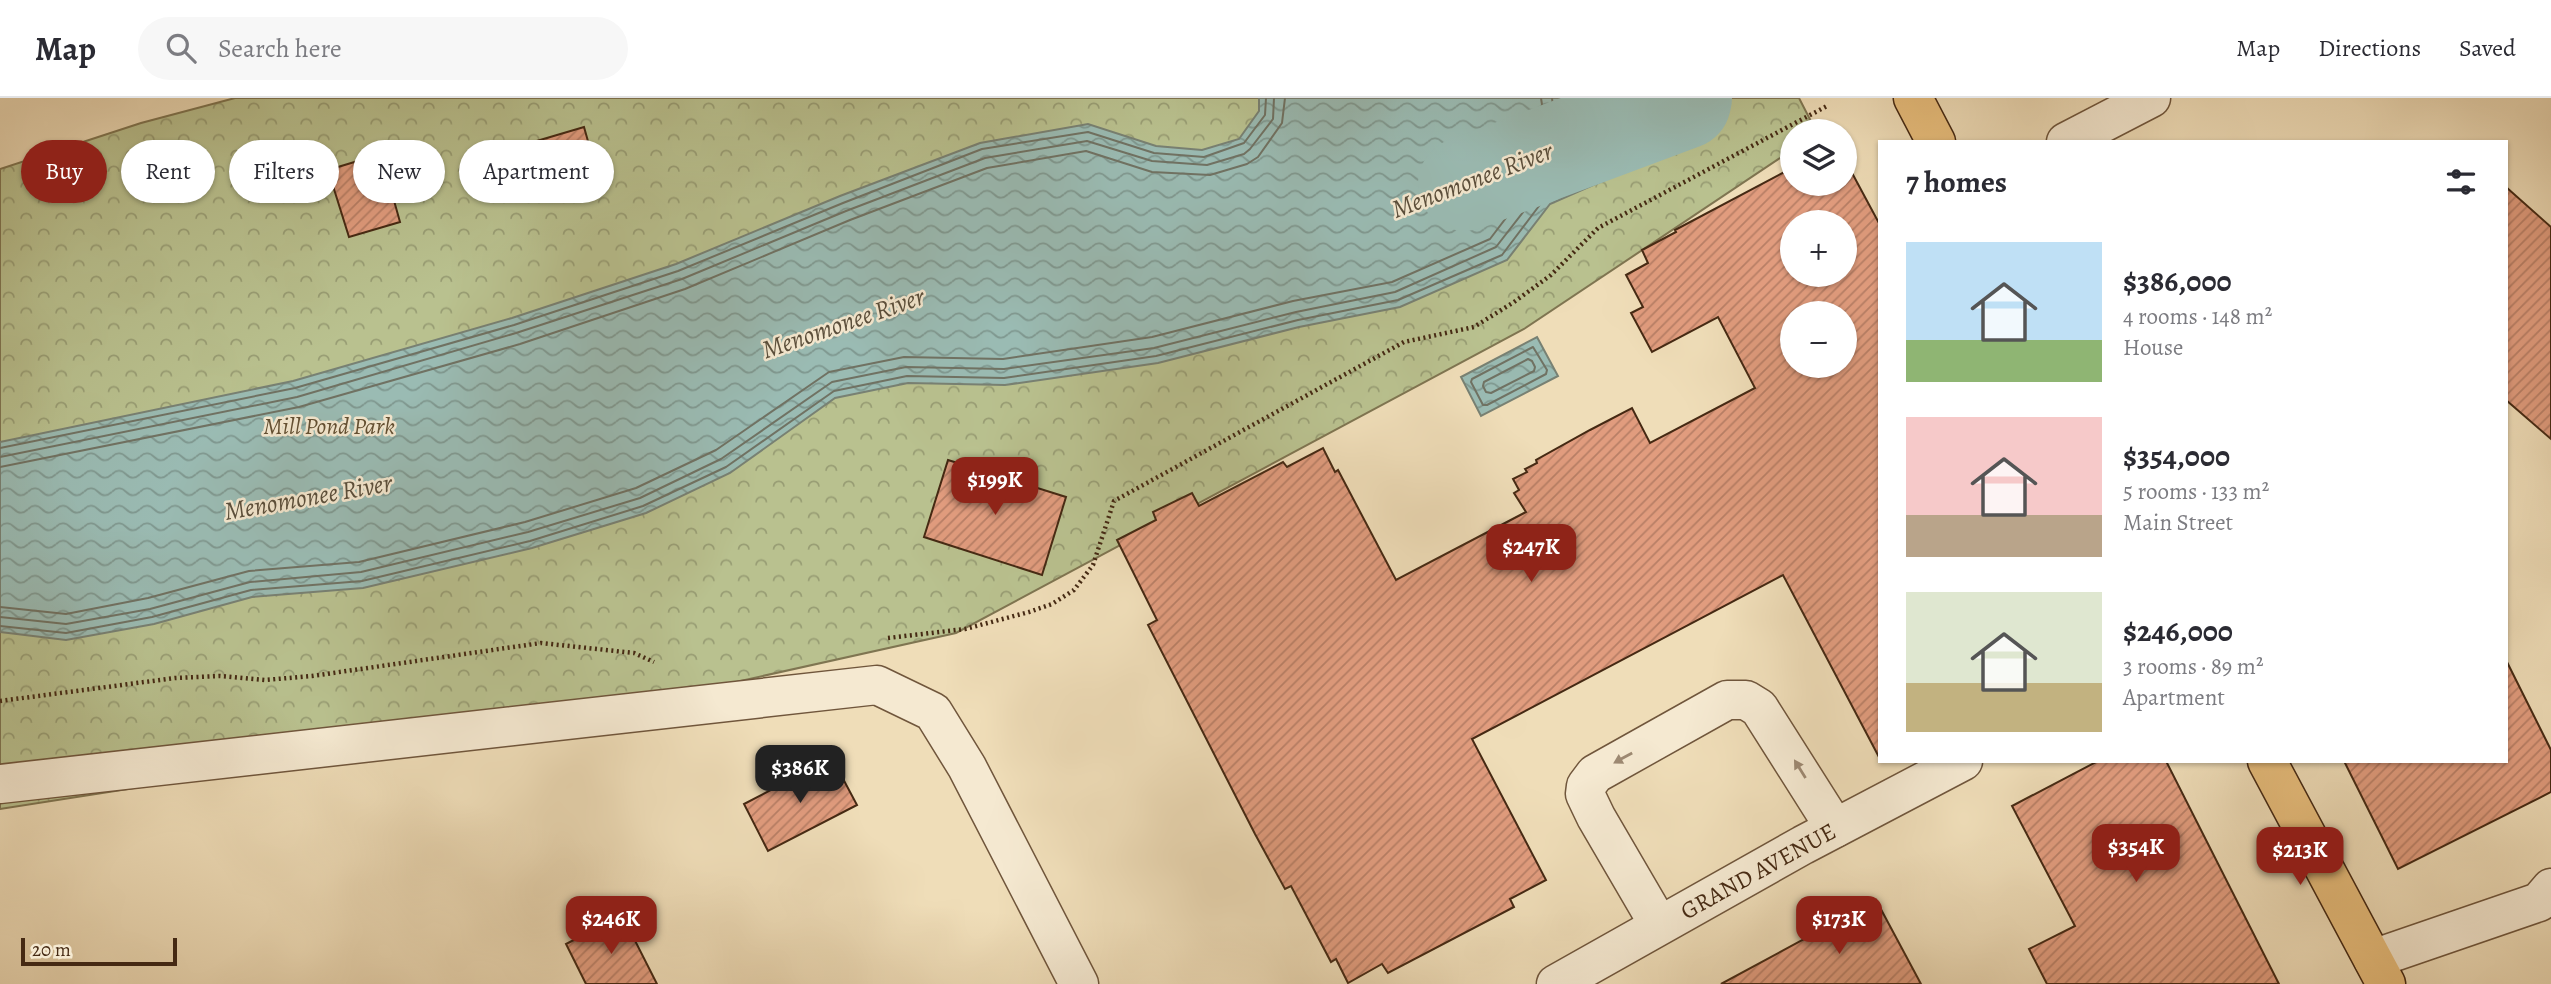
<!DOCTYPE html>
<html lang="en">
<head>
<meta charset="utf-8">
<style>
	:root { --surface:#fff; --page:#f7f7f7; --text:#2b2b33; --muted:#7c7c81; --line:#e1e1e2; --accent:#8f2418 }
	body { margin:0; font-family:Alegreya,serif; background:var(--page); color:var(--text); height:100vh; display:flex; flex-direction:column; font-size:26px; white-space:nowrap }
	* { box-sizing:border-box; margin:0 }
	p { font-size:23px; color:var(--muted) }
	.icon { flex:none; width:38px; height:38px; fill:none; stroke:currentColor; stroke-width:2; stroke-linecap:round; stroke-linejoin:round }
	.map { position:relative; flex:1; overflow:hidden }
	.sheet { position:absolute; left:1878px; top:42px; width:630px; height:623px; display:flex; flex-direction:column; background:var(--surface); border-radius:0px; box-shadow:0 2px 5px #0004 }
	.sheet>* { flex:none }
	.banner { position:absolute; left:21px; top:42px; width:665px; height:63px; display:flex; gap:14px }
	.buttons { position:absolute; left:1780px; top:21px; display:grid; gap:14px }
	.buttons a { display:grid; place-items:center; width:77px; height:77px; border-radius:50%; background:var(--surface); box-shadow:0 2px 5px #0004; font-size:35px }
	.scale { position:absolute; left:21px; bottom:18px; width:156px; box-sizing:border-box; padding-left:7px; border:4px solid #452913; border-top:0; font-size:19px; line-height:24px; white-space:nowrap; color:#452913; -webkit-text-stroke:5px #f5e9d1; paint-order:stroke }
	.price { position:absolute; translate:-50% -60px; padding:0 16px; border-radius:14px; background:var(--accent); color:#fff; font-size:23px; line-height:46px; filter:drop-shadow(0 2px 4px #0008) }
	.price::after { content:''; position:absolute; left:50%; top:42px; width:21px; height:16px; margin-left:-10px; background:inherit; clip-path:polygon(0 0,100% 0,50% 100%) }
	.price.current { background:#222; color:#fff }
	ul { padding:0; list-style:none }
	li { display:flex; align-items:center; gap:21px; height:175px; padding:0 28px }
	li span { display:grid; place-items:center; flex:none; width:196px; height:140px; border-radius:0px; color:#555 }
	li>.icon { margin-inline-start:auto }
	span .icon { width:84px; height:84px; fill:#fffc; stroke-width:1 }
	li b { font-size:30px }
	h2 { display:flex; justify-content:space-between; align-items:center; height:84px; padding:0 28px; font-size:30px }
	.pill { padding:0 24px; border-radius:32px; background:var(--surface); box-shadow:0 2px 5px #0004; font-size:24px; line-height:63px }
	.pill.current { background:var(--accent); color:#fff }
	header { display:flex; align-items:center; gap:42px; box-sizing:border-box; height:98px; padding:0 35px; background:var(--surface); border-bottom:2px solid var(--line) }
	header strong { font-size:33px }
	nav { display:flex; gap:38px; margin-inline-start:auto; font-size:24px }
	.search { width:490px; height:63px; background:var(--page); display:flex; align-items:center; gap:18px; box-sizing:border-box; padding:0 24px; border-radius:38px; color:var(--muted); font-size:26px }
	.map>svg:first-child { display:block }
	.park { fill:url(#park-crowns); stroke:#7f7551; stroke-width:2 }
	.water { fill:url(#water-waves); stroke:#788173; stroke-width:2 }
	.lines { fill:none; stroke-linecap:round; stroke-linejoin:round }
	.shore { stroke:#707263; stroke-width:2 }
	.river { stroke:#9abbb3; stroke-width:94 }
	.building { fill:url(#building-hatch); stroke:#452913; stroke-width:2; fill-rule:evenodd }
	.minor-casing { stroke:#70563c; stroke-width:41 }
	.major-casing { stroke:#452913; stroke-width:41 }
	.path { stroke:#452913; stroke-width:4.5; stroke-dasharray:2 3.5; stroke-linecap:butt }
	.minor { stroke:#f5e9d1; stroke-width:38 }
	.major { stroke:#e8be7c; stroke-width:38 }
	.oneway { fill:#9d8972 }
	.labels { text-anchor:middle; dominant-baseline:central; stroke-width:5; stroke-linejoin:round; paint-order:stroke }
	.park-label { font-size:24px; font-style:italic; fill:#624f32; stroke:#f5e9d1 }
	.street-label { font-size:24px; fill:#452913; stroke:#f5e9d1 }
	.water-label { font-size:26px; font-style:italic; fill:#5a4e3b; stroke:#f5e9d1 }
</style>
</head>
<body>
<header>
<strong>Map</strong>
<div class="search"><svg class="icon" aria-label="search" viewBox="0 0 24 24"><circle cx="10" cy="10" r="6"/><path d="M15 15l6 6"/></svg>Search here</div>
<nav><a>Map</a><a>Directions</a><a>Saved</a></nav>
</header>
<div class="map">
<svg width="2551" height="886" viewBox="0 0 2551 886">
	<defs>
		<pattern id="park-crowns" width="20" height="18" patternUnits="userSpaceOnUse" patternTransform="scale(1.75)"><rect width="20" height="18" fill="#b9c18f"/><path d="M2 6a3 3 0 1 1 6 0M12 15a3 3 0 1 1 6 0" fill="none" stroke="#989d74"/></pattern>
		<pattern id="water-waves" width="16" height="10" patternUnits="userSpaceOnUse" patternTransform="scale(1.75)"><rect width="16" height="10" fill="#9abbb3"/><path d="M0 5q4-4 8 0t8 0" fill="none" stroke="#7f9890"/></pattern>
		<pattern id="building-hatch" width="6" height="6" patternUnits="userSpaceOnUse" patternTransform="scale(1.75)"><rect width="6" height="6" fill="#e19c7e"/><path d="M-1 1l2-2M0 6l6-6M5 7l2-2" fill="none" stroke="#b87f66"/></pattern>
	</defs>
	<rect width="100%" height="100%" fill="#efddb8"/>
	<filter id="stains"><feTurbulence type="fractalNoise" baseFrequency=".00286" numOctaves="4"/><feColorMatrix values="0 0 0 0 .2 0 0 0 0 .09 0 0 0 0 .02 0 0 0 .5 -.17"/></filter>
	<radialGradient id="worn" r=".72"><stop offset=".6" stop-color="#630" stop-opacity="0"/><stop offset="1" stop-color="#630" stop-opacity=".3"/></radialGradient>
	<polygon class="park" points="235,0 1799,0 1816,33 1792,33 1792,52 1524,231 956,535 551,625 0,711 0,71 141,25"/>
	<g class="water">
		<polygon points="1259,0 1566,0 1607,81 1550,106 1507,162 1400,209 1299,229 1158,265 1005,287 908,285 835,300 730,375 646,415 532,450 363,490 252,499 154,526 66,542 0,534 0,344 293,283 512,220 676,166 840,98 980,45 1088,26 1156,48 1202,52 1239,41 1259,13"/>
		<polygon points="1537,239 1558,278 1481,318 1461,279"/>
	</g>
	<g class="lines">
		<g class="shore">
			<polygon points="1533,249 1547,272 1546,276 1487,307 1483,307 1471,284 1472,281"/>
			<polygon points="1528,261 1532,263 1535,269 1534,273 1491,295 1486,294 1483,288 1484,284"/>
			<polyline points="0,350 295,290 514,227 678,173 843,105 982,51 1088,34 1154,55 1204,59 1244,45 1265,17 1266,0"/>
			<polyline points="0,359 297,299 516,235 682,181 846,113 985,60 1087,43 1152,63 1207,67 1244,56 1250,51 1273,21 1274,0"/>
			<polyline points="0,369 299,309 520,246 685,191 850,122 987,70 1086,53 1152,74 1210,77 1247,66 1258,59 1282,25 1285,0"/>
			<polyline points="0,509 66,516 148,500 249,473 359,464 525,424 636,390 716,352 829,274 904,259 1003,261 1152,239 1293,203 1392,184 1490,141 1531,87 1569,68 1570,65 1543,13 1541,0"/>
			<polyline points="0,519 66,526 150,511 250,484 361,474 528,434 640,400 721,361 832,284 906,269 1004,271 1154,250 1296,214 1395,194 1496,149 1538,95 1584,74 1584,70 1553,9 1552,0"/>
			<polyline points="0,528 66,535 152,519 251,492 362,483 530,443 643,408 726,369 834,293 907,278 1004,280 1156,258 1298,222 1398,202 1502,157 1545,100 1596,78 1596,74 1560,0"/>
		</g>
		<polyline class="river" points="1465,86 1684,4 1685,0"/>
	</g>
	<g class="building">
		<polygon points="584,29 600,86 547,101 530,45"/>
		<polygon points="381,56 400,124 349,139 328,72"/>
		<path d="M 1844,60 L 1880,127 L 1880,661 L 1783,477 L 1472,641 L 1546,782 L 1510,801 L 1514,809 L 1388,875 L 1382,866 L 1348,885 L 1336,861 L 1331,864 L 1291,788 L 1285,791 L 1255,736 L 1148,527 L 1157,522 L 1117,442 L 1156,422 L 1153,414 L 1192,395 L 1199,408 L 1283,364 L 1287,369 L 1323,350 L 1335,374 L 1338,372 L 1396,482 L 1526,414 L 1514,395 L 1519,392 L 1513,381 L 1527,374 L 1525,371 L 1537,365 L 1536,362 L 1590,332 L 1632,310 L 1650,345 L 1755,290 L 1718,219 L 1652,254 L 1631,215 L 1643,209 L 1626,177 L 1648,165 L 1642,152 L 1676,134 L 1675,132 L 1792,70 L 1792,86 L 1844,86 ZM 1792,124 L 1844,124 L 1844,177 L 1792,177 ZM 1792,215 L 1844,215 L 1844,268 L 1792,268 Z"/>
		<polygon points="2506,89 2551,129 2551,341 2506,302"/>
		<polygon points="948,362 1066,399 1042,477 924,439"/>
		<polygon points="2506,562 2551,652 2551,694 2398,771 2344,663 2506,663"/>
		<polygon points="832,660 857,707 768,753 744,706"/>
		<polygon points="2098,663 2166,663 2279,886 2047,886 2029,851 2075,828 2012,708"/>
		<polygon points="1876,802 1921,886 1721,886"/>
		<polygon points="622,817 657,886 586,886 566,846"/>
	</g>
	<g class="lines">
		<defs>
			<g id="minor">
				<polyline points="2066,44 2151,0"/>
				<polyline points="0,686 877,587 933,614 967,669 1079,886"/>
				<polyline points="1659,827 1596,719 1585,696 1586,688 1595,676 1727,602 1746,602 1759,610 1835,730"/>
				<polyline points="2373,861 2539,804 2551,790"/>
				<polyline points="1556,886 1803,747 1963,663"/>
			</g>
			<g id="major">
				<polyline points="1913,0 1936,44"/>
				<polyline points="2267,663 2386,886"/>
			</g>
		</defs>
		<use href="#minor" class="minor-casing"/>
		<use href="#major" class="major-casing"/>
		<g class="path">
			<polyline points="888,540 965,531 1029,514 1052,506 1074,492 1093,467 1114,403 1404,244 1474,229 1514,204 1551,177 1598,130 1827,8"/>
			<polyline points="0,603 175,580 220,578 265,582 312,578 541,545 634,555 654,564"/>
		</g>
		<use href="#minor" class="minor"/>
		<use href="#major" class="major"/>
	</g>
	<defs><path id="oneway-solid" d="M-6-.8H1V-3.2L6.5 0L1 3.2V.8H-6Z" transform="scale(1.75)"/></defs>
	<g class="oneway">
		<use href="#oneway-solid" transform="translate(1623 660) rotate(151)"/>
		<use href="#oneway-solid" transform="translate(1800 671) rotate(-122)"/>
	</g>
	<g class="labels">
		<g class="park-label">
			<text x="329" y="328">Mill Pond Park</text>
		</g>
		<g class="street-label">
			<text transform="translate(1758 773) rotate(-29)">GRAND AVENUE</text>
		</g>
		<g class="water-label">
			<text transform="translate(1472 82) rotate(-21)">Menomonee River</text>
			<text transform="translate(843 225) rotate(-19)">Menomonee River</text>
			<text transform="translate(308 399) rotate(-10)">Menomonee River</text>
		</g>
	</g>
	<rect width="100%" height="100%" filter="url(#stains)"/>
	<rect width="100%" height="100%" fill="url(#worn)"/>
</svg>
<div class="buttons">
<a><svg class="icon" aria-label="layers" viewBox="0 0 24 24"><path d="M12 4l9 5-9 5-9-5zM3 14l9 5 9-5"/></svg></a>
<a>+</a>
<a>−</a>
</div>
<div class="scale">20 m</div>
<b class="price" style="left:995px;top:419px">$199K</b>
<b class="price" style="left:1531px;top:486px">$247K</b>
<b class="price current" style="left:800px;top:707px">$386K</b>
<b class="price" style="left:2136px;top:786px">$354K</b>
<b class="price" style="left:2300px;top:789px">$213K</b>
<b class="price" style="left:611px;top:858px">$246K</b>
<b class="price" style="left:1839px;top:858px">$173K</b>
<div class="banner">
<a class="pill current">Buy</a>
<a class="pill">Rent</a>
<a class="pill">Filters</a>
<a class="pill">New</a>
<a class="pill">Apartment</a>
</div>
<section class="sheet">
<h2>7 homes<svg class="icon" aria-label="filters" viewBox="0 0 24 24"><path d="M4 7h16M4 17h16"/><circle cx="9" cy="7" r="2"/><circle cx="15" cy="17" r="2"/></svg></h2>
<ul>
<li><span style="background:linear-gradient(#bfe0f5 70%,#8fb573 0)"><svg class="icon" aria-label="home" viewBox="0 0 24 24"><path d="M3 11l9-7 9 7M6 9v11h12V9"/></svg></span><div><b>$386,000</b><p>4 rooms · 148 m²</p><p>House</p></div></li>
<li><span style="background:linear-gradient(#f6c9c9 70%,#b9a48a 0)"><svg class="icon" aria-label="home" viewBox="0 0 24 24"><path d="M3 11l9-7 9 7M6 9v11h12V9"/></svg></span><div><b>$354,000</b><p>5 rooms · 133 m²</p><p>Main Street</p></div></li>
<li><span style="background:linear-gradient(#dfe7d0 65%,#c2b280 0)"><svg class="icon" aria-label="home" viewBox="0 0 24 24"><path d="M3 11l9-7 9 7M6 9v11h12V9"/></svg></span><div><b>$246,000</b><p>3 rooms · 89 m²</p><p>Apartment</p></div></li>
</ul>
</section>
</div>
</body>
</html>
